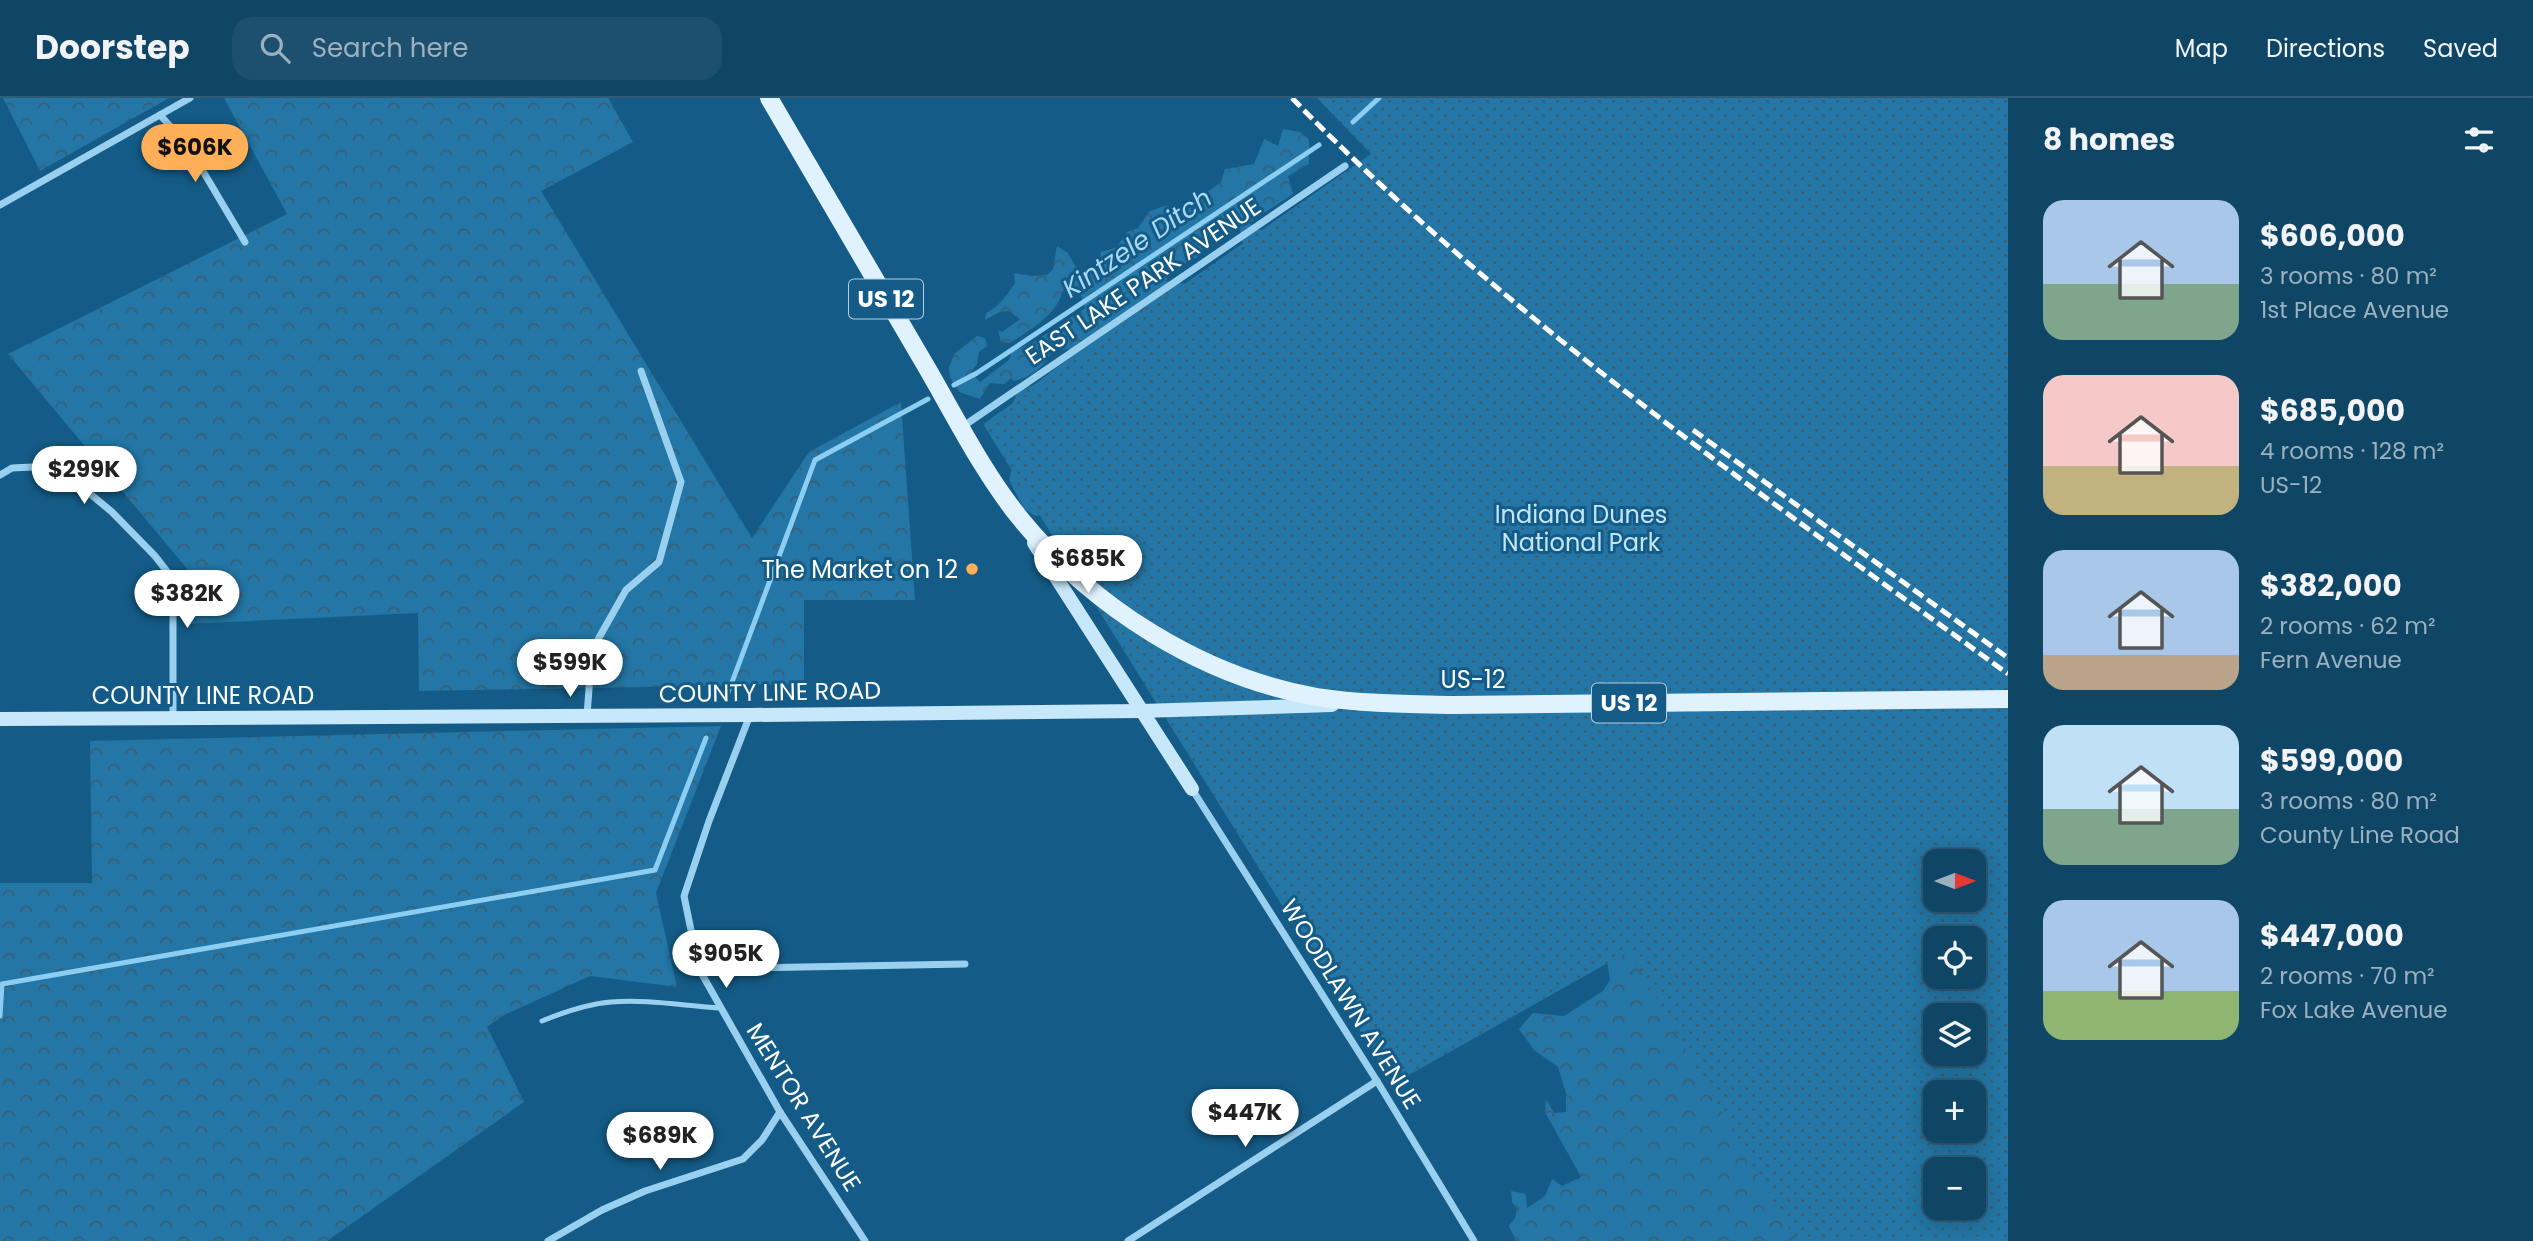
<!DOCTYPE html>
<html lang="en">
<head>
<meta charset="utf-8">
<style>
	:root { --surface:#0f4565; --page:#1d4f6e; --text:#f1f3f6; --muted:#9bb1bf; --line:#2f5d79; --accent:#ffaf57 }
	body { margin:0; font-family:Poppins,sans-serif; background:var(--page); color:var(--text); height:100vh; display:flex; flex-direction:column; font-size:26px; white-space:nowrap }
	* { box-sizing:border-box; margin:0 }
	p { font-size:23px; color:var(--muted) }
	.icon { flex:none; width:38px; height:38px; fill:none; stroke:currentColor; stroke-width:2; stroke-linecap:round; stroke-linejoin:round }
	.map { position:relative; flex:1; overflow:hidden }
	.drawer { display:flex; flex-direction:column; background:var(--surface); width:525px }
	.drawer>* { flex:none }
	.needle { width:46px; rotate:90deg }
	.buttons { position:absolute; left:1923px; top:751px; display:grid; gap:14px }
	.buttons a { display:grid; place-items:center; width:63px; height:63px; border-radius:14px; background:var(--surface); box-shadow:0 4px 18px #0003,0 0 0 2px var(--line); font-size:35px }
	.price { position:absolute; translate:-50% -60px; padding:0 16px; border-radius:24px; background:#fff; color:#222; font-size:23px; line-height:46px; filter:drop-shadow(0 2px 4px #0008) }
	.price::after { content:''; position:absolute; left:50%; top:42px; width:21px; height:16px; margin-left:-10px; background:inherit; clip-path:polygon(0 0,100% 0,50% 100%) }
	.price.on { background:var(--accent); color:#111 }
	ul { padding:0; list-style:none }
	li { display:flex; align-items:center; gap:21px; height:175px; padding:0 35px }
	li span { display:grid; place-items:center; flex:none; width:196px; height:140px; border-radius:21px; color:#555 }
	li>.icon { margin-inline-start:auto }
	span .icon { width:84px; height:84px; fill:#fffc; stroke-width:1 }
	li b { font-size:30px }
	h2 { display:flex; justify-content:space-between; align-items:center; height:84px; padding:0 35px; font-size:30px }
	header { display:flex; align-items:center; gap:42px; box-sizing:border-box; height:98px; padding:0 35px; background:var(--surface); border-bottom:2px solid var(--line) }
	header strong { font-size:33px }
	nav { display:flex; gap:38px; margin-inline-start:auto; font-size:24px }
	.search { width:490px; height:63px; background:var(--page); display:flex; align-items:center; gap:18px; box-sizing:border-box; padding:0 24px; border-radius:21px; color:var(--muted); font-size:26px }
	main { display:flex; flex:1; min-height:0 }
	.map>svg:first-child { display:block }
	.forest { fill:url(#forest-crowns); fill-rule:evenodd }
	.park { fill:url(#park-dots); fill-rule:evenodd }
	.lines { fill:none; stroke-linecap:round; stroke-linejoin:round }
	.stream { stroke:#8bcef2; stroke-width:5 }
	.lane { stroke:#99d0ef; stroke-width:5 }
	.street { stroke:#99d0ef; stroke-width:7 }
	.secondary { stroke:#c7e7fa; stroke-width:14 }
	.primary { stroke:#e1f2ff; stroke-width:18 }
	.rail { stroke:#fff; stroke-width:5; stroke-dasharray:12 5; stroke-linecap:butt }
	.poi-dot { fill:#ffaf57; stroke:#145c87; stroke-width:2.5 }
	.labels { text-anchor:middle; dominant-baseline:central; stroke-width:6; stroke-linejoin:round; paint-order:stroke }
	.shield { fill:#145c87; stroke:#b8cedb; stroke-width:2 }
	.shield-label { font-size:23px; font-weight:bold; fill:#fff }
	.street-label { font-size:24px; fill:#fff; stroke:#145c87 }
	.park-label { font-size:24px; fill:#bfe6fb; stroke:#145c87 }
	.poi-label { font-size:24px; fill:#fff; stroke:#145c87; text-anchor:end }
	.water-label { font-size:26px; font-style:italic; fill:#a5d9f6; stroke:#145c87 }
</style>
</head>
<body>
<header>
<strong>Doorstep</strong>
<div class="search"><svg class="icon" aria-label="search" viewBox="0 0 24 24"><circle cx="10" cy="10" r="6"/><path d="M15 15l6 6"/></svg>Search here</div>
<nav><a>Map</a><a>Directions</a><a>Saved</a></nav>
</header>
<main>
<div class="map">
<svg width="2008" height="1143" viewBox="0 0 2008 1143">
	<defs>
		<pattern id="forest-crowns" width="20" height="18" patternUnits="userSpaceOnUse" patternTransform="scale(1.75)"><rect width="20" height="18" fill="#2376a5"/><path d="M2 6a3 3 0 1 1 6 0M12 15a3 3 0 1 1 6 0" fill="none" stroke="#3a5f74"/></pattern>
		<pattern id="park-dots" width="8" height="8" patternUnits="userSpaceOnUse" patternTransform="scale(1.75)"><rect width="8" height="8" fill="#2376a5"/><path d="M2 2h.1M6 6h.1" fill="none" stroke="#3a5f74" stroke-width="1.8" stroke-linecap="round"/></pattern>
	</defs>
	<rect width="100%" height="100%" fill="#145c87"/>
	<g class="forest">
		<polygon points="3,0 169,0 40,73"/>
		<polygon points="224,0 608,0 633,44 541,93 752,440 809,354 901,304 915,502 804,502 804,586 419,593 418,515 188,526 189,473 8,256 287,116"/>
		<path d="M 1283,31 L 1300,34 L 1309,41 L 1309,66 L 1288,78 L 1293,96 L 1249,125 L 1257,132 L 1281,130 L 1245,154 L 1240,131 L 1217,135 L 1197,159 L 1181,168 L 1165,183 L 1193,187 L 1050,415 L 1035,418 L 1024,411 L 1009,382 L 1013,365 L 1009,315 L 1016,297 L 1025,290 L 1034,287 L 1079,252 L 1066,251 L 1052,253 C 1044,269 1032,279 1014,283 L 1011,280 L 1004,286 L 990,285 L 980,301 L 959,294 L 950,279 L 949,270 L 954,256 L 977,238 L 985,240 L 987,248 L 979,254 L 977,266 L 971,274 L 980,284 L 1009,262 L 1012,254 L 1039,241 L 1085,210 L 1079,192 L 1063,192 C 1058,216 1030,232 1010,245 L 1001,244 L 998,232 L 1002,234 L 1020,221 L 1009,213 L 1000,214 L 985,222 L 986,215 C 1000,208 1006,198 1015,185 L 1014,175 L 1032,178 L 1047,177 L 1053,171 L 1057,148 L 1068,155 L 1079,175 L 1097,176 L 1101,154 L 1117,149 L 1127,134 L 1138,130 L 1150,113 L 1167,107 L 1174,132 L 1189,111 L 1192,99 L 1203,97 L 1221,84 L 1225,71 L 1254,66 L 1264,41 L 1278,48 Z"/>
		<path d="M 1967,622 L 2008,1143 L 1516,1143 L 1509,1128 L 1515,1120 L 1517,1111 L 1512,1104 L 1511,1093 L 1526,1096 L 1527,1110 L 1545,1098 L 1552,1081 L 1562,1088 L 1581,1079 L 1545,1014 L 1546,1001 L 1554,1015 L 1566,1014 L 1566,995 L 1558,969 L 1534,952 L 1519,931 L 1533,915 L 1564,918 L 1603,893 L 1610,882 L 1607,863 ZM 1936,763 L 1974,763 L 1974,802 L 1936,802 ZM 1936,840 L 1974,840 L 1974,878 L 1936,878 ZM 1936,917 L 1974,917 L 1974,956 L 1936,956 ZM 1936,994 L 1974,994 L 1974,1032 L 1936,1032 ZM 1936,1071 L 1974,1071 L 1974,1110 L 1936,1110 Z"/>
		<polygon points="721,628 656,795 677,889 590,878 504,917 487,929 524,1004 327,1143 0,1143 0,785 92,785 90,643"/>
	</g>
	<path class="park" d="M 1317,0 L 2008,0 L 2008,1143 L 1796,1143 L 1629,853 L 1393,986 L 983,326 L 1371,56 ZM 1936,763 L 1974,763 L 1974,802 L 1936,802 ZM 1936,840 L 1974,840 L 1974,878 L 1936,878 ZM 1936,917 L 1974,917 L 1974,956 L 1936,956 ZM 1936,994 L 1974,994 L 1974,1032 L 1936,1032 ZM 1936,1071 L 1974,1071 L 1974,1110 L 1936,1110 Z"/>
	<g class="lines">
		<g class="stream">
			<polyline points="1353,24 1379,0"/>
			<polyline points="954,287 977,275 1319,47"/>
			<polyline points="728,595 815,362 928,301"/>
			<polyline points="0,918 2,886 655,772 706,640"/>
		</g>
		<path class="lane" d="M 542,923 C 564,914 587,906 611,904 C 647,901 685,908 721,910"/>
		<g class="street">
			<polyline points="160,17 188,48 245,144"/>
			<polyline points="0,107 190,0"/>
			<polyline points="962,329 1345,68"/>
			<polyline points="0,377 12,370 32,369 71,380 112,414 155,458 169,476 173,495 173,619"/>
			<polyline points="587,617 592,552 626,492 659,464 681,384 641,273"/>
			<polyline points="750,617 709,723 684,798 699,871 780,1014 865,1143"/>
			<polyline points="1192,691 1377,983 1474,1143"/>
			<polyline points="699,871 965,866"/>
			<polyline points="548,1143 602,1112 645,1093 743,1061 762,1042 780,1014"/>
			<polyline points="1128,1143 1377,983"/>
		</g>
		<g class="secondary">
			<polyline points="1034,445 1192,691"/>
			<polyline points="0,621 750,617 1141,613 1332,607"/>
		</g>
		<path class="primary" d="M 769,0 C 822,90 874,180 927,270 C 956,320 983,374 1019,419 C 1092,509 1202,579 1317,599 C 1363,606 1409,606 1455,607 L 2008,601"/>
		<g class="rail">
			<path d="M 1292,0 C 1506,220 1761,396 2008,576"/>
			<polyline points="1693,332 2008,560"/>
		</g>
	</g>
	<circle class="poi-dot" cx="972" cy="471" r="7"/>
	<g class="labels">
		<g class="shield">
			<rect x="849" y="181.5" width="74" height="39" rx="5"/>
			<rect x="1592" y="585.5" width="74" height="39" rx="5"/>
		</g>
		<g class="shield-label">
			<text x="886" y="201">US 12</text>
			<text x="1629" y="605">US 12</text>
		</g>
		<g class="street-label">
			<text transform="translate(1143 183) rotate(-34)">EAST LAKE PARK AVENUE</text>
			<text x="1473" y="581">US-12</text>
			<text transform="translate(770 594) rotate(-1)">COUNTY LINE ROAD</text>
			<text x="203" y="597">COUNTY LINE ROAD</text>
			<text transform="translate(1351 906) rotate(58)">WOODLAWN AVENUE</text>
			<text transform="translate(804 1009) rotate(58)">MENTOR AVENUE</text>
		</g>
		<g class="park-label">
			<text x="1581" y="416">Indiana Dunes<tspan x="1581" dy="28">National Park</tspan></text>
		</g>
		<g class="poi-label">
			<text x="958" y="471">The Market on 12</text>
		</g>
		<g class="water-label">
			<text transform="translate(1137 145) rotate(-34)">Kintzele Ditch</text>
		</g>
	</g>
</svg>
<div class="buttons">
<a><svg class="needle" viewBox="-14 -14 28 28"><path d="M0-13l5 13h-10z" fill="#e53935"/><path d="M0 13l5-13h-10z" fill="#9bb1bf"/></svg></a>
<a><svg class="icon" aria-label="locate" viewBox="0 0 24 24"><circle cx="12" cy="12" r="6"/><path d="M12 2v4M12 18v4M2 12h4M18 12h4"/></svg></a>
<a><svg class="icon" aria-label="layers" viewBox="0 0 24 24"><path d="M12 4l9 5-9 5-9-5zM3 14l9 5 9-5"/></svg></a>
<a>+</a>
<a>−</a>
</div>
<b class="price on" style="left:195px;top:86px">$606K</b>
<b class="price" style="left:84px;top:408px">$299K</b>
<b class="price" style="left:1088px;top:497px">$685K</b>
<b class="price" style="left:187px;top:532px">$382K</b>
<b class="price" style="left:570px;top:601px">$599K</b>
<b class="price" style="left:726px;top:892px">$905K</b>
<b class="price" style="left:1245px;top:1051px">$447K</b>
<b class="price" style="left:660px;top:1074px">$689K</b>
</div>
<section class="drawer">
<h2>8 homes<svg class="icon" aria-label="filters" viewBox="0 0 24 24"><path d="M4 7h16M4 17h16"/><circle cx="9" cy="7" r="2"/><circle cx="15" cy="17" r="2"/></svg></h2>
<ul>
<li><span style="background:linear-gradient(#a9c7e8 60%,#7fa58c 0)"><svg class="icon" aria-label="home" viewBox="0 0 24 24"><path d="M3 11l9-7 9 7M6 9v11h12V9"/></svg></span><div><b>$606,000</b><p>3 rooms · 80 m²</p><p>1st Place Avenue</p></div></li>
<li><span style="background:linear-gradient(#f6c9c9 65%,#c2b280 0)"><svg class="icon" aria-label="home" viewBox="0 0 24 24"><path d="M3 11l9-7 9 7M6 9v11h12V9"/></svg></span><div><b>$685,000</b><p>4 rooms · 128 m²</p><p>US-12</p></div></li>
<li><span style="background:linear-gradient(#a9c7e8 75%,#b9a48a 0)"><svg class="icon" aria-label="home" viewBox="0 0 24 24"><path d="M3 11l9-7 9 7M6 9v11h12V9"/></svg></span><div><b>$382,000</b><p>2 rooms · 62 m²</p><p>Fern Avenue</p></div></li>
<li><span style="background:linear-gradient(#bfe0f5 60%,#7fa58c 0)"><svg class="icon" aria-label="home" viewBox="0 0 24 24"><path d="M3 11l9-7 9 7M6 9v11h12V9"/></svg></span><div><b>$599,000</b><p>3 rooms · 80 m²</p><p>County Line Road</p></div></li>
<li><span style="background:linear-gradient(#a9c7e8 65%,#8fb573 0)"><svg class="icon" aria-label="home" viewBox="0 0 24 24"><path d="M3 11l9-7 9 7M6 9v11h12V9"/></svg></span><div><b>$447,000</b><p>2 rooms · 70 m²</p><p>Fox Lake Avenue</p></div></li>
</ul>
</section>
</main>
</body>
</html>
